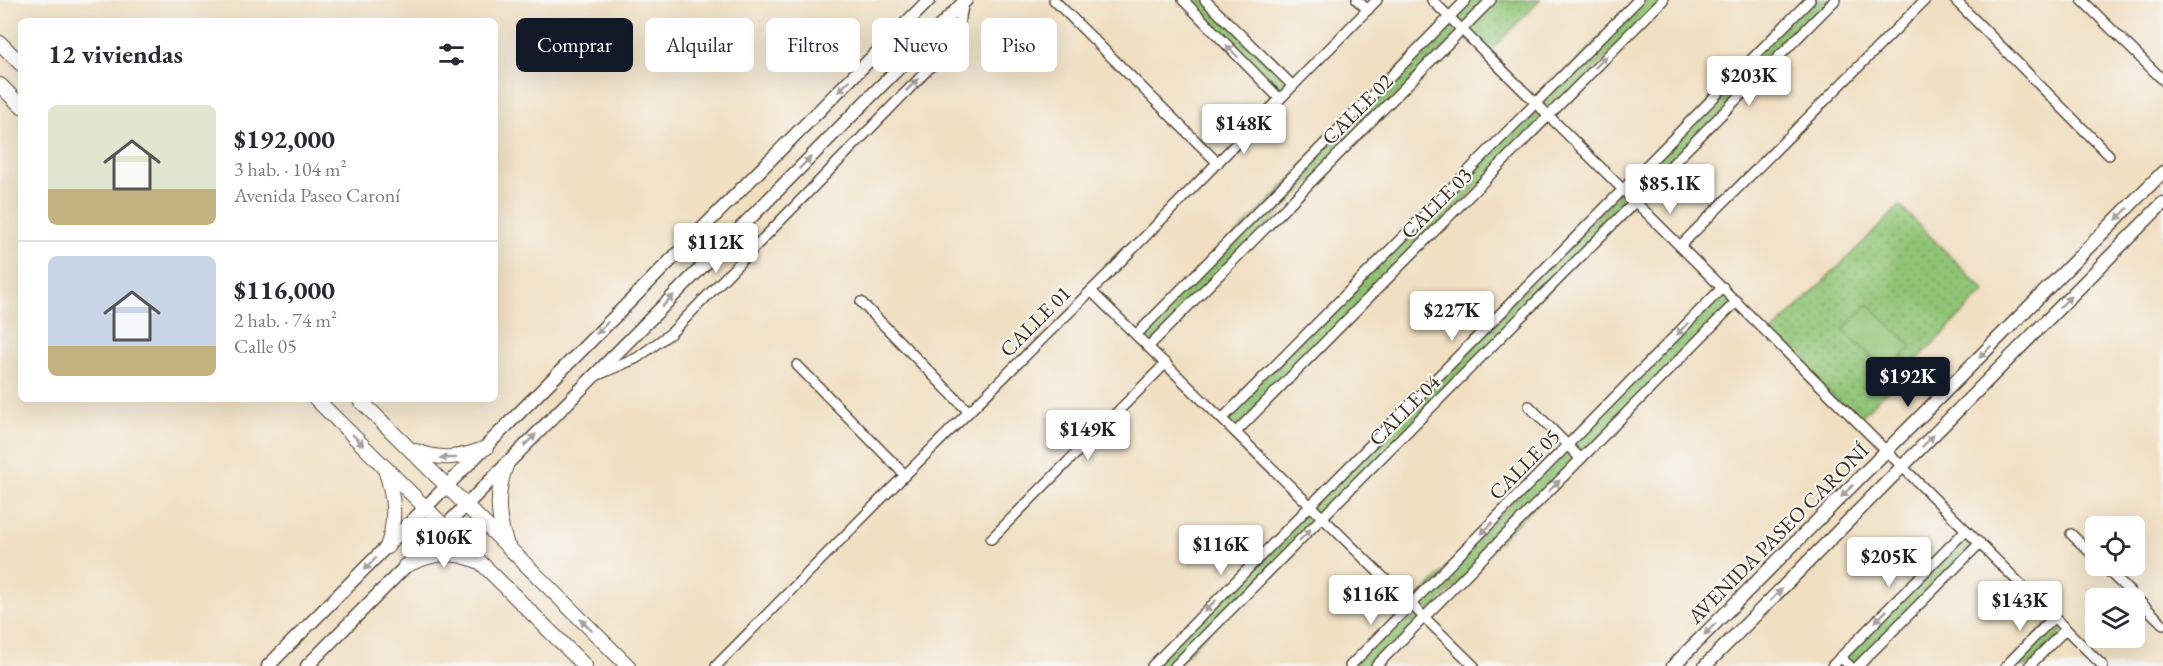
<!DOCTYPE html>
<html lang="es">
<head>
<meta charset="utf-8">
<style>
	:root { --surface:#fff; --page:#f7f7f7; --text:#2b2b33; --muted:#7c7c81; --line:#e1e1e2; --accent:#111827 }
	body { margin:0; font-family:"EB Garamond",serif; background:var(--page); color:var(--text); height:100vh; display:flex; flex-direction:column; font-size:22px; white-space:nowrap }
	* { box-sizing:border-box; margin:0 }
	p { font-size:20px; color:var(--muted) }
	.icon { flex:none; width:33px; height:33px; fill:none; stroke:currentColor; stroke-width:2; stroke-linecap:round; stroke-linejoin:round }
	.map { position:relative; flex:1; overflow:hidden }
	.sheet { position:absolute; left:18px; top:18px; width:480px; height:384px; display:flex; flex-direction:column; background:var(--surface); border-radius:9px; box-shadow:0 6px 24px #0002 }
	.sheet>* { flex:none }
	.top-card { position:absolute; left:516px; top:18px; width:570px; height:54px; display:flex; gap:12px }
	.fabs { position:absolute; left:2085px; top:516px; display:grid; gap:12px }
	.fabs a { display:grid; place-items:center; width:60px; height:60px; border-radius:9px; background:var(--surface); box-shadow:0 6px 24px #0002; font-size:30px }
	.price { position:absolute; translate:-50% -51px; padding:0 14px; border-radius:6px; background:#fff; color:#222; font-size:20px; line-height:39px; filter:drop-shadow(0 2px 3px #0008) }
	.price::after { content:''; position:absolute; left:50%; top:36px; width:18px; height:14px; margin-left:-9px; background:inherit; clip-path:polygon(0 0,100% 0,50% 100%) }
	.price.on { background:var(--accent); color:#fff }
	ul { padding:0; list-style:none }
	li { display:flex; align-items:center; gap:18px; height:150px; padding:0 30px }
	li+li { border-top:2px solid var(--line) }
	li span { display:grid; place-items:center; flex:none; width:168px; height:120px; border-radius:9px; color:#555 }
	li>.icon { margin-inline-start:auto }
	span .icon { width:72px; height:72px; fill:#fffc; stroke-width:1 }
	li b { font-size:26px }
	h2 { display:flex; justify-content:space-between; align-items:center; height:72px; padding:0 30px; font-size:26px }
	.tag { padding:0 21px; border-radius:9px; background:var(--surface); box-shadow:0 6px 24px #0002; font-size:21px; line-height:54px }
	.tag.on { background:var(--accent); color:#fff }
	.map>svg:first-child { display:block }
	.grass { fill:url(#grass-dots); stroke:#66774a; stroke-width:1.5 }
	.garden { fill:#90c475; stroke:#66774a; stroke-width:1.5 }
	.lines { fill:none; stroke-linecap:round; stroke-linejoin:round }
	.minor-casing { stroke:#564537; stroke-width:12 }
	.tertiary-casing { stroke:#564537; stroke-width:15 }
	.secondary-casing { stroke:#564537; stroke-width:16 }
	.minor { stroke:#fff; stroke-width:9 }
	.tertiary { stroke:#fff; stroke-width:12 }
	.secondary { stroke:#fff; stroke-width:14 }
	.oneway { fill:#a79f9a }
	.labels { text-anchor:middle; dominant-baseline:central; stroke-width:4.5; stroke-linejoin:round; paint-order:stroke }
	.street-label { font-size:21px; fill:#3b2a1e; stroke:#f6f6f2 }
</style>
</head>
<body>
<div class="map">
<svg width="2163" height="666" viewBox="0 0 2163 666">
	<defs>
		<pattern id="grass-dots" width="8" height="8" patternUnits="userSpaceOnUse" patternTransform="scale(1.5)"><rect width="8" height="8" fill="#90c475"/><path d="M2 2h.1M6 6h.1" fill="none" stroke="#779f5f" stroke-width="1.8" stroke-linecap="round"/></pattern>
	</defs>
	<rect width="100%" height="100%" fill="#f6f6f2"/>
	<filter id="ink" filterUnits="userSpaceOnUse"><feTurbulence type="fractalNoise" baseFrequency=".0167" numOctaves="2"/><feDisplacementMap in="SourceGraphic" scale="12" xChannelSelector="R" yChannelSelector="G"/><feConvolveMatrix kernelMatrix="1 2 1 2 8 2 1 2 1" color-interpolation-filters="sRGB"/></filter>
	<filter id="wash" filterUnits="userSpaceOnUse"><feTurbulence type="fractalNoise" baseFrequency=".008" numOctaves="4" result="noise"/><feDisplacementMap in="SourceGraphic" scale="24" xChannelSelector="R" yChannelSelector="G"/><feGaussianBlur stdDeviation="1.35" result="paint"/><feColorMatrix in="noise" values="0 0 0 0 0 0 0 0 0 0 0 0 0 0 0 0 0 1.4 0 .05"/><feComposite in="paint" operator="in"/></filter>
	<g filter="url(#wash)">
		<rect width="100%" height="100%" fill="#f1dfc2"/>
		<g class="grass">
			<polygon points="1183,0 1205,0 1292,86 1280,99"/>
			<polygon points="1466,0 1540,0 1487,54 1462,29 1148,346 1137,335"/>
			<polygon points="1637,0 1663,0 1235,431 1223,419"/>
			<polygon points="1810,0 1835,0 1175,666 1152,666"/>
			<polygon points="1900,206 1985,291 1857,421 1770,334"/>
			<polygon points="1723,287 1737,301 1376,666 1351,666"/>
			<polygon points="1966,530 1980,543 1858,666 1832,666"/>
			<polygon points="2054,617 2066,629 2029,666 2006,666"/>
		</g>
		<polygon class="garden" points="1868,304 1912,346 1888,372 1843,330"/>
	</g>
	<g filter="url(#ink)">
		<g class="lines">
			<defs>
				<g id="minor">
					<polyline points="1054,0 1218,163"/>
					<polyline points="1183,0 1280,99"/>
					<polyline points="1205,0 1293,86"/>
					<polyline points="1357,0 1368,10"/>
					<polyline points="1432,0 2103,666"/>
					<polyline points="1955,0 2109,155"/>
					<polyline points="2082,0 2163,80"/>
					<polyline points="1681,245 1925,0"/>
					<polyline points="1091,291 1474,666"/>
					<polyline points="861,302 969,412"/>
					<polyline points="1137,334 1466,0"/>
					<polyline points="1149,346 1491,0"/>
					<polyline points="797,365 905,475"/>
					<polyline points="598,375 637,358 671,333 943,54 957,36 964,2"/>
					<polyline points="1529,406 1581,459"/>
					<polyline points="1222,419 1638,0"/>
					<polyline points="1236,432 1663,0"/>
					<polyline points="2071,534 2096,558"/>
					<polyline points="991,539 1166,363"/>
					<polyline points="2103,566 2163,624"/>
					<polyline points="1840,657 1850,666"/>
					<polyline points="716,666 878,502 1123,259 1377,0"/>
					<polyline points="1152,666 1810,0"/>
					<polyline points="1175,666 1835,0"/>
					<polyline points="1350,666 1723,287"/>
					<polyline points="1376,666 1737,301"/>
					<polyline points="1832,666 1966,530"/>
					<polyline points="1858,666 1980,543"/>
					<polyline points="2006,666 2054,617"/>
					<polyline points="2029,666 2066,629"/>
				</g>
				<g id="tertiary">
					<polyline points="268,666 929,0"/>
					<polyline points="307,666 966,0"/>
					<polyline points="1673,666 2163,172"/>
					<polyline points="1705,666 2163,203"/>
				</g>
				<g id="secondary">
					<polyline points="0,43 21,64"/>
					<polyline points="0,85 21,106"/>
					<polyline points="316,399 585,666"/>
					<polyline points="359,399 628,666"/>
					<path d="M 416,451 C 442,461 461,458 486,448"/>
					<path d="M 385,469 C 394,496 397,520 387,547"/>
					<path d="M 506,542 C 496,515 496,490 507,463"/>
					<path d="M 405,566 C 430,554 451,549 477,561"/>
				</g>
			</defs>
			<use href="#minor" class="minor-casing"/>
			<use href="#tertiary" class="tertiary-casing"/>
			<use href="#secondary" class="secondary-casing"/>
			<use href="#minor" class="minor"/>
			<use href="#tertiary" class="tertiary"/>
			<use href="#secondary" class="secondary"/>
		</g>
		<defs><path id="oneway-solid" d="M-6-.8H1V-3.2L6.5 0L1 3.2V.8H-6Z" transform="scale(1.5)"/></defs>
		<g class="oneway">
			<use href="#oneway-solid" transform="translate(1232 51) rotate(-134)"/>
			<use href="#oneway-solid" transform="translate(1601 62) rotate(-45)"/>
			<use href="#oneway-solid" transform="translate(912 85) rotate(-45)"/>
			<use href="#oneway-solid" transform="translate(844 86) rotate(135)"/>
			<use href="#oneway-solid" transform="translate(805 163) rotate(-45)"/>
			<use href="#oneway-solid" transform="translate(2122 214) rotate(135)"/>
			<use href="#oneway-solid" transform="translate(668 301) rotate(-45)"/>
			<use href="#oneway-solid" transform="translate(2065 302) rotate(-45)"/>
			<use href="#oneway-solid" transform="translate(602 328) rotate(135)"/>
			<use href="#oneway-solid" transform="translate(1682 329) rotate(135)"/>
			<use href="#oneway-solid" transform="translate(1985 352) rotate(135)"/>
			<use href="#oneway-solid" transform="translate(358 440) rotate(45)"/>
			<use href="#oneway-solid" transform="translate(530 440) rotate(-45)"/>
			<use href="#oneway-solid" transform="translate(1928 441) rotate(-45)"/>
			<use href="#oneway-solid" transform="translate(448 458) rotate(180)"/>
			<use href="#oneway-solid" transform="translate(1554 486) rotate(-45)"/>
			<use href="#oneway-solid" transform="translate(1847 491) rotate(135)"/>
			<use href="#oneway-solid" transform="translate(1487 528) rotate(135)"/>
			<use href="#oneway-solid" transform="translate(1305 535) rotate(-45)"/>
			<use href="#oneway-solid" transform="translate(370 564) rotate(135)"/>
			<use href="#oneway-solid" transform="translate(1776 595) rotate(-45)"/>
			<use href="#oneway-solid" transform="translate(1210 606) rotate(134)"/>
			<use href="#oneway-solid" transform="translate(1881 616) rotate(135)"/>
			<use href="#oneway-solid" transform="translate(586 625) rotate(-135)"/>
			<use href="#oneway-solid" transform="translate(1710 629) rotate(135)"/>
		</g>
	</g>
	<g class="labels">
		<g class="street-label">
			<text transform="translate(1357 109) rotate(-45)">CALLE 02</text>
			<text transform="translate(1436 203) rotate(-45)">CALLE 03</text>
			<text transform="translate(1035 321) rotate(-45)">CALLE 01</text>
			<text transform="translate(1404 410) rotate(-45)">CALLE 04</text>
			<text transform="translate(1524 464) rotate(-45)">CALLE 05</text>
			<text transform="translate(1778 533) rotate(-45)">AVENIDA PASEO CARONÍ</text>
		</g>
	</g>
</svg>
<div class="fabs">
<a><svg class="icon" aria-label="locate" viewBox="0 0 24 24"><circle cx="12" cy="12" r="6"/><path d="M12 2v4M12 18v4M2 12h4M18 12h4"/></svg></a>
<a><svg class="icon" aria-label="layers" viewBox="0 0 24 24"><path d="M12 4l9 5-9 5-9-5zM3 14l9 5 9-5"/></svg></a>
</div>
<b class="price" style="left:1749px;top:107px">$203K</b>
<b class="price" style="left:1244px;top:155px">$148K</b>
<b class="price" style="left:1670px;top:215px">$85.1K</b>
<b class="price" style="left:716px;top:274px">$112K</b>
<b class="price" style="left:1452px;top:342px">$227K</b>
<b class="price on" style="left:1908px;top:408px">$192K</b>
<b class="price" style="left:1088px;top:461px">$149K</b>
<b class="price" style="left:444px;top:569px">$106K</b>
<b class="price" style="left:1221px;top:576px">$116K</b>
<b class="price" style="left:1889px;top:588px">$205K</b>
<b class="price" style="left:1371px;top:626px">$116K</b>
<b class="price" style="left:2020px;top:632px">$143K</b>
<div class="top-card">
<a class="tag on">Comprar</a>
<a class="tag">Alquilar</a>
<a class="tag">Filtros</a>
<a class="tag">Nuevo</a>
<a class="tag">Piso</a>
</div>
<section class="sheet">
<h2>12 viviendas<svg class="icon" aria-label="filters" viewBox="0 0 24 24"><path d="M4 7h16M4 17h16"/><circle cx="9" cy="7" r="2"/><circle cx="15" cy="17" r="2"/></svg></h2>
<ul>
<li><span style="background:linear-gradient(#dfe7d0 70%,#c2b280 0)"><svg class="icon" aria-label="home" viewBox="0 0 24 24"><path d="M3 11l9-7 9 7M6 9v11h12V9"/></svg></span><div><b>$192,000</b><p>3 hab. · 104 m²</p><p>Avenida Paseo Caroní</p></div></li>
<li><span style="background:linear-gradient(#c9d6e8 75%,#c2b280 0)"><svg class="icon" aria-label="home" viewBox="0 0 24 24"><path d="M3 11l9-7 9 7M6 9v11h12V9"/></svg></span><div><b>$116,000</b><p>2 hab. · 74 m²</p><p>Calle 05</p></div></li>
</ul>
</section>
</div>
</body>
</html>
